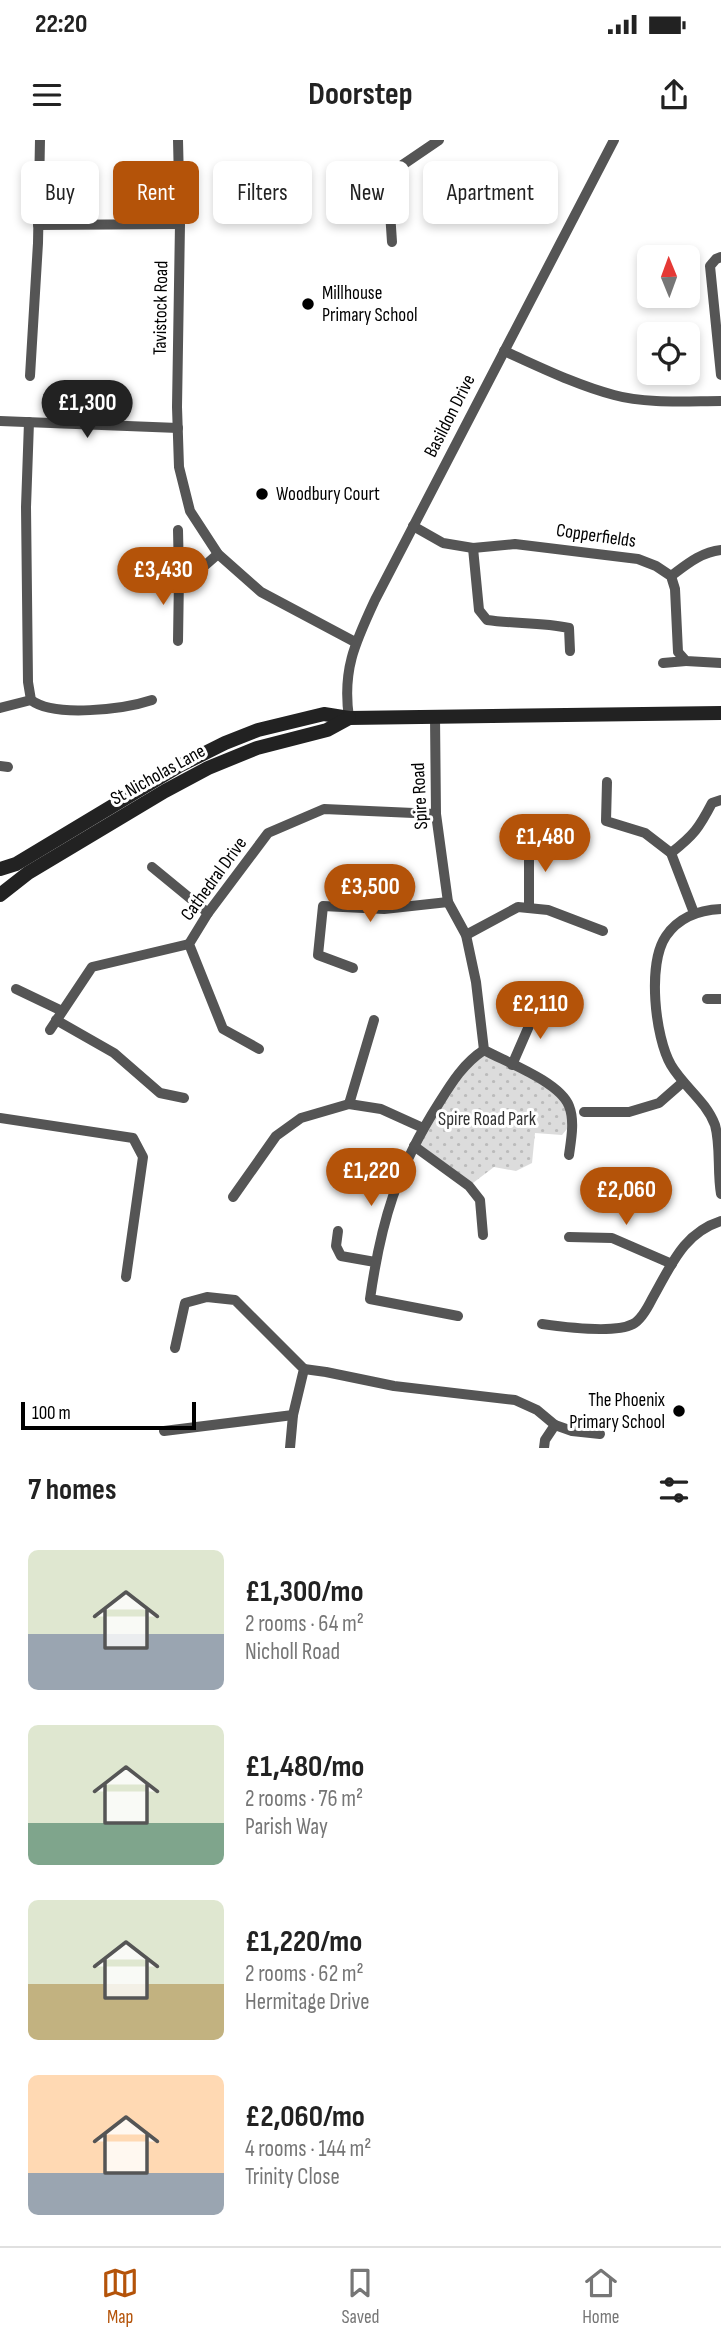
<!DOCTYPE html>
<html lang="en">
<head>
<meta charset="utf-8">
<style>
	:root { --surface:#fff; --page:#f6f6f6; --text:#222; --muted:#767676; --line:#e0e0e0; --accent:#b45309 }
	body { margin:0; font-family:"Sofia Sans Condensed",sans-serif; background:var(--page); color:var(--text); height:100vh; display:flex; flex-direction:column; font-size:26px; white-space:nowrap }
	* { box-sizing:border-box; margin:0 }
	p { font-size:23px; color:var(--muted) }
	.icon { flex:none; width:38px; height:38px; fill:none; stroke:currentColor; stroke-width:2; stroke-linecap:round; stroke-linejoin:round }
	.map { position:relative; height:1308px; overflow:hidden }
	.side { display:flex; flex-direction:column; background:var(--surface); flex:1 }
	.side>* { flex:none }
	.banner { position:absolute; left:21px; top:21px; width:679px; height:63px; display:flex; gap:14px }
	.needle { width:46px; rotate:359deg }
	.controls { position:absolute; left:637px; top:105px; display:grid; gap:14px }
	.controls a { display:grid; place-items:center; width:63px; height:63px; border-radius:10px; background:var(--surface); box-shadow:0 4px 10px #0003; font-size:35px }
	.scale { position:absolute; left:21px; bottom:18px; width:175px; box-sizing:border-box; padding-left:7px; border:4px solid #000; border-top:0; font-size:19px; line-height:24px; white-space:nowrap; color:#000; -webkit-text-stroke:5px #fff; paint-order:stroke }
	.price { position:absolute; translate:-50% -60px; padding:0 16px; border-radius:24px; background:var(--accent); color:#fff; font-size:23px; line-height:46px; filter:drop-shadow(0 2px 4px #0008) }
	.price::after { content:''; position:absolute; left:50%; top:42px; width:21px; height:16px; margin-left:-10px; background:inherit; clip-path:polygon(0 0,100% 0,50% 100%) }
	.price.selected { background:#222; color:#fff }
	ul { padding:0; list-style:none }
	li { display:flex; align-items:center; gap:21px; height:175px; padding:0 28px }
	li span { display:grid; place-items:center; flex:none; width:196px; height:140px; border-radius:10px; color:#555 }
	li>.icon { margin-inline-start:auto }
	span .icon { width:84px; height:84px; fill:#fffc; stroke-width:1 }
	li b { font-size:30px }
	h2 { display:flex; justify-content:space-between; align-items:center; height:84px; padding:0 28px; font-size:30px }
	.chip { padding:0 24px; border-radius:10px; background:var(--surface); box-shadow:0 4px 10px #0003; font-size:24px; line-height:63px }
	.chip.selected { background:var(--accent); color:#fff }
	.status { display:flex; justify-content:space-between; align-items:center; height:49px; padding:0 35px; background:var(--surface); direction:ltr }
	.status svg { height:19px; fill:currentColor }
	header { display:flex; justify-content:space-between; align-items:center; height:91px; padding:0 28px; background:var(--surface); font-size:32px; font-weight:700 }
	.dock { display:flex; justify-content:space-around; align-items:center; height:98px; border-top:2px solid var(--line); background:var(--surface); font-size:19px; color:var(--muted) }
	.dock a { display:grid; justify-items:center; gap:4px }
	.dock .selected { color:var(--accent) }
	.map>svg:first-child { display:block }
	.park { fill:url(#park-dots) }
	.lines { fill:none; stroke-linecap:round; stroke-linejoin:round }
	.street { stroke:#555; stroke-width:10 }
	.secondary { stroke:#222; stroke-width:14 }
	.poi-dot { fill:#000; stroke:#fff; stroke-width:2.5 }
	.labels { text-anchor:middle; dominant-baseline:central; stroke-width:6; stroke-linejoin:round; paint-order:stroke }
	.poi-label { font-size:19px; fill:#000; stroke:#fff; text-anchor:start }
	.street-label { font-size:19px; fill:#000; stroke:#fff }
	.park-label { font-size:19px; fill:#333; stroke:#fff }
</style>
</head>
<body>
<div class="status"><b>22:20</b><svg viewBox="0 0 49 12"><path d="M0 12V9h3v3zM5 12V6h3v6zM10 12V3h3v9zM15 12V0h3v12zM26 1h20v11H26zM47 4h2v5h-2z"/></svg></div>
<header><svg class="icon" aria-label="menu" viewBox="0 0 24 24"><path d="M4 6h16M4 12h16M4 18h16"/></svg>Doorstep<svg class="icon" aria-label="share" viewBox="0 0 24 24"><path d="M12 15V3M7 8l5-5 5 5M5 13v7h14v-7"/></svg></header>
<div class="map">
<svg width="721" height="1308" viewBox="0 0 721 1308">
	<defs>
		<pattern id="park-dots" width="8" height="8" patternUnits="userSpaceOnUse" patternTransform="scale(1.75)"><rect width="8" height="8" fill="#dcdcdc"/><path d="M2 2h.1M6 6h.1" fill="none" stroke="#bbb" stroke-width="1.8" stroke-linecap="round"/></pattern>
	</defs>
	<rect width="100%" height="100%" fill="#fff"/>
	<polygon class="park" points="484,910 559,951 572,983 562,995 535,993 532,1023 516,1031 494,1027 469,1046 414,1006 432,973"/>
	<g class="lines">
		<g class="street">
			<polyline points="178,0 180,84 177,267 179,327 190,371 218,414 261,452 355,502"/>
			<polyline points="38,85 180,84"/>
			<polyline points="392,102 388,42 395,30 439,0"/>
			<polyline points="721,117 716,119 710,126 721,235"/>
			<path d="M 504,211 C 540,227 576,245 614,255 C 646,264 688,261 721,261"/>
			<polyline points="30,236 38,103 40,0"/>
			<polyline points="0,281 178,288"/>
			<path d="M 29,282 L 26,367 L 28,542 L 31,560 C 54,578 125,569 152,560"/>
			<polyline points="413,386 443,403 473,408 515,404 638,419 656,426 671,436 675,449 678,512 686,521 721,523"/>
			<polyline points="178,390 179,436 202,428 218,414"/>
			<path d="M 473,408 L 479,470 L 487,480 C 514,484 542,482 569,488 L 570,511"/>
			<path d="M 671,436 C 686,425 701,412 721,410"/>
			<polyline points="178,501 179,436"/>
			<polyline points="663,523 686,521"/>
			<polyline points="0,568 31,560"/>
			<path d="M 435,577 L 436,674 L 448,762 L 466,795 L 476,842 L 484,910 C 506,922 560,942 569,966 C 575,981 571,1000 569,1015"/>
			<path d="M 349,578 C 342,530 355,503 375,460 L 614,0"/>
			<polyline points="0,626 8,627"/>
			<polyline points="607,642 606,681 645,693 671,713 694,773"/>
			<polyline points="529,700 529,768"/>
			<path d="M 671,713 C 694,695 699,688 712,663 L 721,660"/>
			<polyline points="152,727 208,773"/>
			<path d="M 721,769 C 698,770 679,777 666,796 C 647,824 655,897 671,925 C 684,947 706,961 715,985 C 721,1007 717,1031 721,1054"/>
			<polyline points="466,795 518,767 548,770 603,791"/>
			<polyline points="353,828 318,815 323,766 384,769 448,762"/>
			<polyline points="16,849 62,871"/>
			<polyline points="707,859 721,859"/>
			<polyline points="56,880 114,913 160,953 184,958"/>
			<polyline points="50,890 92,827 189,804"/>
			<polyline points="259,909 223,889 189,804 208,773 268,693 324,669 436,674"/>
			<polyline points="512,925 539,863"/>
			<polyline points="349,964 374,880"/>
			<polyline points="584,972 629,972 659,963 683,942"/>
			<polyline points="0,978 133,998 143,1017 126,1137"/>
			<polyline points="414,1006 469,1046 480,1060 483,1095"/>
			<polyline points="233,1057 276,996 301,978 349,964 381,969 423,988"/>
			<polyline points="338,1091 336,1106 341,1116 375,1122"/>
			<polyline points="569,1097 612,1098 672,1124"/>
			<path d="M 458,1176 L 370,1159 C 381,1081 397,1029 439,963 C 452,942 464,923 484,910"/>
			<path d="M 542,1184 C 563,1187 614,1194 633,1184 C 641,1180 648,1167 652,1159 C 671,1126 683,1093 721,1081"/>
			<polyline points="175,1208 185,1163 207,1157 235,1160 304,1229 293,1275 290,1308"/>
			<polyline points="304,1229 326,1232 394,1246 515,1260 537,1270 555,1285 545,1300 544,1308"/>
			<polyline points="555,1285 572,1291 600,1294"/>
			<polyline points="164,1291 293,1275"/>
		</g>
		<g class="secondary">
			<polyline points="0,729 16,724 179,626 225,603 258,590 324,574 349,578 721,573"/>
			<polyline points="0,755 28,733 165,651 208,628 257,608 327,590 349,578"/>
		</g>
	</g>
	<g class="poi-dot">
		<circle cx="308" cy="164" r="7"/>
		<circle cx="262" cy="354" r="7"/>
		<circle cx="679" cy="1271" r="7"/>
	</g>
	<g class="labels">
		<g class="poi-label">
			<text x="322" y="153">Millhouse<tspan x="322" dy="22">Primary School</tspan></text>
			<text x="276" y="354">Woodbury Court</text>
			<text x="665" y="1260" text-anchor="end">The Phoenix<tspan x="665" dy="22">Primary School</tspan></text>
		</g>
		<g class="street-label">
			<text transform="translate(161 168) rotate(-89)">Tavistock Road</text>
			<text transform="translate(450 276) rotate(-63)">Basildon Drive</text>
			<text transform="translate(596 396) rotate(8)">Copperfields</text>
			<text transform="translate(158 635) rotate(-29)">St Nicholas Lane</text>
			<text transform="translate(420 656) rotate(-93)">Spire Road</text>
			<text transform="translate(214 739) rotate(-54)">Cathedral Drive</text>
		</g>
		<g class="park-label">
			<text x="487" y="979">Spire Road Park</text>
		</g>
	</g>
</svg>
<div class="controls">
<a><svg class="needle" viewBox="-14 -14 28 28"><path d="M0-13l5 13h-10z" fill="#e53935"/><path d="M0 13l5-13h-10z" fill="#767676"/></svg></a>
<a><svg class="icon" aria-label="locate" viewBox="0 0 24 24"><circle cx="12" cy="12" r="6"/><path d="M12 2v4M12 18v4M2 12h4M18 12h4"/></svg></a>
</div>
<div class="scale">100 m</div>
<b class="price selected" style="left:87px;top:300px">£1,300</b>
<b class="price" style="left:163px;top:467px">£3,430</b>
<b class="price" style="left:545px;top:734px">£1,480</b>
<b class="price" style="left:370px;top:784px">£3,500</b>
<b class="price" style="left:540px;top:901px">£2,110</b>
<b class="price" style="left:371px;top:1068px">£1,220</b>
<b class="price" style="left:626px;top:1087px">£2,060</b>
<div class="banner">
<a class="chip">Buy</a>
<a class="chip selected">Rent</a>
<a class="chip">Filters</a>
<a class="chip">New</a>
<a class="chip">Apartment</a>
</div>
</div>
<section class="side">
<h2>7 homes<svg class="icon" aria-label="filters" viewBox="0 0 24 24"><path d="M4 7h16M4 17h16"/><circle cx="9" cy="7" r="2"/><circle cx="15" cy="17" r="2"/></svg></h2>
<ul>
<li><span style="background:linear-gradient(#dfe7d0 60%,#9aa5b1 0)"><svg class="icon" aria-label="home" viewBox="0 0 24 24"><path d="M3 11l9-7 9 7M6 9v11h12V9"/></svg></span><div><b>£1,300/mo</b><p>2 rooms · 64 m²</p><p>Nicholl Road</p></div></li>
<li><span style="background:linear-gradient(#dfe7d0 70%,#7fa58c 0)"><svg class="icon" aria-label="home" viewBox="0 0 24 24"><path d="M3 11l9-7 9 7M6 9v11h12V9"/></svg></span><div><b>£1,480/mo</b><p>2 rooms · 76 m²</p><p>Parish Way</p></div></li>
<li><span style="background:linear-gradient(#dfe7d0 60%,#c2b280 0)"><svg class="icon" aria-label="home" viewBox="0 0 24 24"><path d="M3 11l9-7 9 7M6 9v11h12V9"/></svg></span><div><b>£1,220/mo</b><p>2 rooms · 62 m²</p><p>Hermitage Drive</p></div></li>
<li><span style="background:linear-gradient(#ffd9b3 70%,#9aa5b1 0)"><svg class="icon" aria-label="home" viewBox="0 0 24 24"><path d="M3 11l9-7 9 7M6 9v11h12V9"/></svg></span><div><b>£2,060/mo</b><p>4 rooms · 144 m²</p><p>Trinity Close</p></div></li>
</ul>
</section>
<nav class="dock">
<a class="selected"><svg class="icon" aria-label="map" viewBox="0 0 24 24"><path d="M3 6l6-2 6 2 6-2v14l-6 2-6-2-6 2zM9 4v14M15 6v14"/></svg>Map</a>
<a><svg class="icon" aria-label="saved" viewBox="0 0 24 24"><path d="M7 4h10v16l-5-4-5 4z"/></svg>Saved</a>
<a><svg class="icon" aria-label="home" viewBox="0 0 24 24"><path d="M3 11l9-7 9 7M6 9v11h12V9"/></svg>Home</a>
</nav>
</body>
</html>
